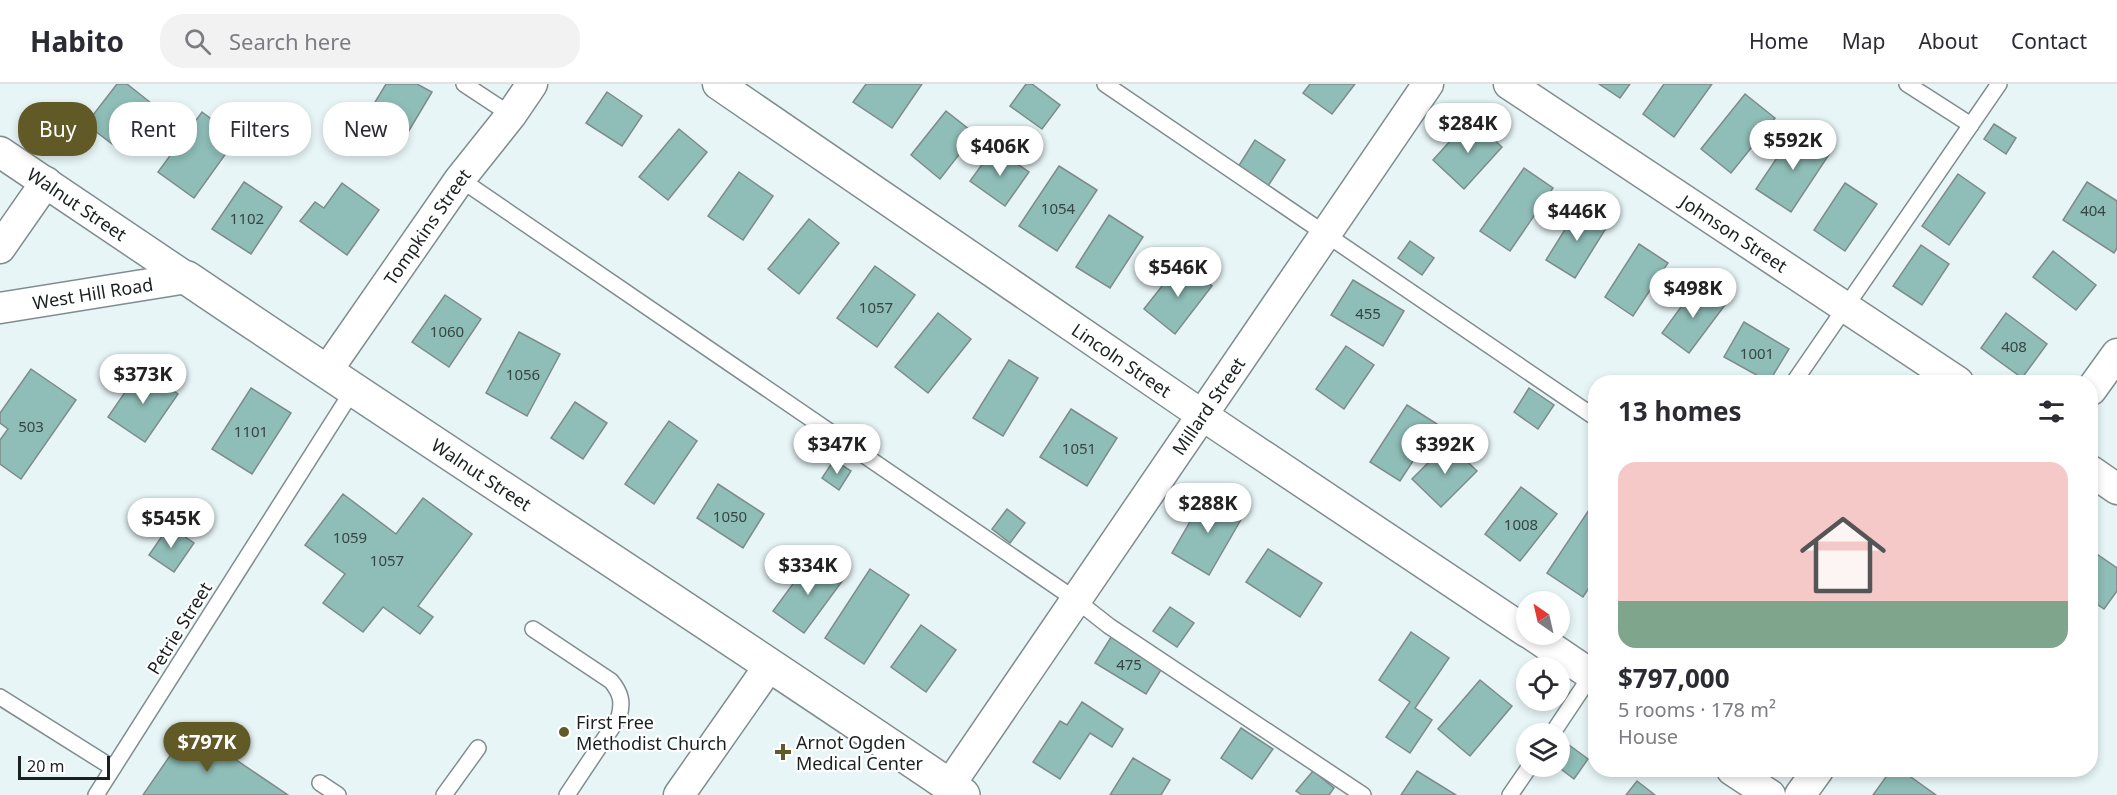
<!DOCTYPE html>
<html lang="en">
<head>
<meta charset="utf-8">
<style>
	:root { --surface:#fff; --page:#f2f2f3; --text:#2b2b33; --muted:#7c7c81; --line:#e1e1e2; --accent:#615a26 }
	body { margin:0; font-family:"Noto Sans",sans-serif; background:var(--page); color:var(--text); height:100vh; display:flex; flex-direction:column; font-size:22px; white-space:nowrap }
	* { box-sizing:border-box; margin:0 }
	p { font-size:20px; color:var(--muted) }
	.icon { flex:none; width:33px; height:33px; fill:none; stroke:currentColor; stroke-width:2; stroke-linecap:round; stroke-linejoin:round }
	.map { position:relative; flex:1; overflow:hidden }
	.side { position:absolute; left:1588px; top:291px; width:510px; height:402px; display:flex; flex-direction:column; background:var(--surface); border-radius:24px; box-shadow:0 3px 9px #0003 }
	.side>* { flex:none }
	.guide { position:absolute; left:18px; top:18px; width:570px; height:54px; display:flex; gap:12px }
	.needle { width:39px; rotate:326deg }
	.buttons { position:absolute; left:1516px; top:507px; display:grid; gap:12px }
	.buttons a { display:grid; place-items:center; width:54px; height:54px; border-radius:50%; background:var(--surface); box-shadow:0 3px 9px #0003; font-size:30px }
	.scale { position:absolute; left:18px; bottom:15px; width:92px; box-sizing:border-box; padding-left:6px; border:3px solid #1a1f1f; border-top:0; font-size:16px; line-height:21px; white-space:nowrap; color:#1a1f1f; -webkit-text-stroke:4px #fff; paint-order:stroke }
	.price { position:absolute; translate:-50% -51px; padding:0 14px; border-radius:21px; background:#fff; color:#222; font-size:20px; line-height:39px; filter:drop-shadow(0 2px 3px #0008) }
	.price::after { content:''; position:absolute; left:50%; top:36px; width:18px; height:14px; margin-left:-9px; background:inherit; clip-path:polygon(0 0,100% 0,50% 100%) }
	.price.current { background:var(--accent); color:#fff }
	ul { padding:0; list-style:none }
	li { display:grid; align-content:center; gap:12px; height:318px; padding:0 30px }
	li+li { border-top:2px solid var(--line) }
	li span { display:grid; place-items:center; height:186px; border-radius:18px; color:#555 }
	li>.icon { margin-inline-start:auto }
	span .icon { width:108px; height:108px; fill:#fffc; stroke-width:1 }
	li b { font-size:26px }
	h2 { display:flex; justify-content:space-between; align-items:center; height:72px; padding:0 30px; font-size:26px }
	.tag { padding:0 21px; border-radius:24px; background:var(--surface); box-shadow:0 3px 9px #0003; font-size:21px; line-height:54px }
	.tag.current { background:var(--accent); color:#fff }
	header { display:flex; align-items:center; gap:36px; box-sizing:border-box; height:84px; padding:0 30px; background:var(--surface); border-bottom:2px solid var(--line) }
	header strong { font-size:28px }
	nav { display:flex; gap:33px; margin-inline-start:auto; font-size:21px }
	.search { width:420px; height:54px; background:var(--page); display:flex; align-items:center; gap:15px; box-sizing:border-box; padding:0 21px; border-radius:24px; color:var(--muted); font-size:22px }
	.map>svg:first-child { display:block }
	.building { fill:#8fbdb7; stroke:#7e8b89; stroke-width:1.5 }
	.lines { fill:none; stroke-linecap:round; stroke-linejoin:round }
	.service-casing { stroke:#808d8f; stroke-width:18 }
	.minor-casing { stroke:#808d8f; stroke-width:33 }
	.tertiary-casing { stroke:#808d8f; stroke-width:36 }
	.service { stroke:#fff; stroke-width:15 }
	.minor { stroke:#fff; stroke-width:30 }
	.tertiary { stroke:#fff; stroke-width:33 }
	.poi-dot { fill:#615a26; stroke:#fff; stroke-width:2 }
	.labels { text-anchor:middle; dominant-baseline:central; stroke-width:4.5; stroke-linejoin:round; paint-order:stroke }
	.number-label { font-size:15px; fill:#374645 }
	.street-label { font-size:18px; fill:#1a1f1f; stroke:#fff }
	.poi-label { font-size:18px; fill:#1a1f1f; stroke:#fff; text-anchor:start }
</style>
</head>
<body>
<header>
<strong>Habito</strong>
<div class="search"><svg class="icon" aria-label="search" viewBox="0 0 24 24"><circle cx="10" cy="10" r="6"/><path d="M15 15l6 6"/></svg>Search here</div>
<nav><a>Home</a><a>Map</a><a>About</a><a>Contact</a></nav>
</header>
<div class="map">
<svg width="2117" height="711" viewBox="0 0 2117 711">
	<rect width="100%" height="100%" fill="#e7f5f7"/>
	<g class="building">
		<polygon points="117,0 127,0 151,19 116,63 86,40"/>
		<polygon points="386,0 417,0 432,8 404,55 366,33"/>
		<polygon points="866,0 922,0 892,44 853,18"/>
		<polygon points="1026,0 1032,0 1060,21 1042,45 1010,22"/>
		<polygon points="1310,0 1355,0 1332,30 1303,9"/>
		<polygon points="1599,0 1630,0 1620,14"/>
		<polygon points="1664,0 1712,0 1674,53 1643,30"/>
		<polygon points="607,8 642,32 622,62 586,39"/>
		<polygon points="1745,10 1775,34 1731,89 1701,65"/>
		<polygon points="946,27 975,50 940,95 911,71"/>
		<polygon points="202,28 237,54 194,114 158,88"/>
		<polygon points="273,28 293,44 273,69 253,53"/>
		<polygon points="1471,34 1502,63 1464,105 1433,76"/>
		<polygon points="1994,40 2016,54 2006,70 1984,55"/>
		<polygon points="679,45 707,68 668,116 639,93"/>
		<polygon points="1795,47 1830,69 1791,128 1756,105"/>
		<polygon points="1255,56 1285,76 1268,102 1238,83"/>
		<polygon points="994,64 1029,88 1005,122 970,97"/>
		<polygon points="1059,82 1097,106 1057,167 1019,142"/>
		<polygon points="1524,84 1553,104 1510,167 1480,147"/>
		<polygon points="739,88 773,112 743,156 708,132"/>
		<polygon points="1958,90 1985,109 1949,161 1922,142"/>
		<polygon points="244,98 282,123 251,170 212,145"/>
		<polygon points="2087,98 2117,117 2117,164 2114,169 2063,136"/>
		<polygon points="342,99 379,126 347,171 300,137 315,118 324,124"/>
		<polygon points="1845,99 1877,120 1845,167 1814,146"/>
		<polygon points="1579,123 1608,141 1575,194 1546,176"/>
		<polygon points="1109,131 1143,153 1110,204 1076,183"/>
		<polygon points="809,135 839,159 799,210 768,185"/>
		<polygon points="1410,157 1434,174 1422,191 1398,174"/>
		<polygon points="1639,160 1668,179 1633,232 1605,213"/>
		<polygon points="1921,161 1949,180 1922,221 1893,202"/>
		<polygon points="2053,167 2096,201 2076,226 2033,193"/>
		<polygon points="1181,178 1212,202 1175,250 1144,225"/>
		<polygon points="875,182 915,211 877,263 837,234"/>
		<polygon points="1353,196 1404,227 1383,262 1331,231"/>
		<polygon points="1697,201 1725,221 1689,269 1662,249"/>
		<polygon points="445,211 481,235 449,283 412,258"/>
		<polygon points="938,229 971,255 928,309 895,283"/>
		<polygon points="2006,229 2047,260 2022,294 1981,264"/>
		<polygon points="1744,238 1789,265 1769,298 1724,273"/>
		<polygon points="519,248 560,270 527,332 486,309"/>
		<polygon points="1346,262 1374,281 1344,325 1316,305"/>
		<polygon points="1009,276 1038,294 1003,352 973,334"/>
		<polygon points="31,285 76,316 21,395 0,380 0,356 8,345 0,339 0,329"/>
		<polygon points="141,285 178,310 145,358 108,333"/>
		<polygon points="251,304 291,329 252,390 212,365"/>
		<polygon points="1529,304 1554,321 1538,345 1514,328"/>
		<polygon points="575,318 607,339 583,375 551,354"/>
		<polygon points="1407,321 1437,340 1400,397 1370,378"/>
		<polygon points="1071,325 1117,354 1087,402 1040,373"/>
		<polygon points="669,337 697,357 654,420 625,400"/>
		<polygon points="1448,359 1477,387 1441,423 1412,395"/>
		<polygon points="834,376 851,387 839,406 822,394"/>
		<polygon points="718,400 764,430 743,464 697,434"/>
		<polygon points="1521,403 1557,430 1520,477 1485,450"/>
		<polygon points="343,410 396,450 423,414 472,450 418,522 433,533 420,550 383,523 363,548 323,519 345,490 305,461"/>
		<polygon points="1206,410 1243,432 1209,491 1172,469"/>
		<polygon points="1591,423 1596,426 1596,493 1583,513 1547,489"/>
		<polygon points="1007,425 1025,439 1010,459 992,445"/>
		<polygon points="169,442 194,459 174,488 149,471"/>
		<polygon points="1268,465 1322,499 1300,533 1246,498"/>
		<polygon points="2091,466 2117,484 2117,507 2104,525 2091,516"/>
		<polygon points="812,474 843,496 804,549 773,527"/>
		<polygon points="870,485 909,511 864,580 825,554"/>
		<polygon points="1170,523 1194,539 1177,563 1153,547"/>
		<polygon points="921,541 956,566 926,608 891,583"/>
		<polygon points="1411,548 1449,574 1415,624 1432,636 1410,669 1386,653 1410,618 1379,596"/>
		<polygon points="1113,550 1164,581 1146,610 1095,579"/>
		<polygon points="1480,596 1512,622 1470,672 1438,645"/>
		<polygon points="1082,618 1123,645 1112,663 1090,649 1060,695 1033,678 1060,637 1067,641"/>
		<polygon points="189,644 288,711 143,711"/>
		<polygon points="1241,644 1273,665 1252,695 1221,674"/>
		<polygon points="1569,661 1588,675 1574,695 1557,682 1560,682 1560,672"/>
		<polygon points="1133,674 1170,696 1161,711 1110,711"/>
		<polygon points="1891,686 1901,686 1936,711 1873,711"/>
		<polygon points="1313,687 1334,704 1329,711 1302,711 1296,707"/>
		<polygon points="1417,687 1456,711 1401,711"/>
		<polygon points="1637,697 1655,711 1626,711"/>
	</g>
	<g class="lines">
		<defs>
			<g id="service">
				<polyline points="464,0 511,31"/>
				<polyline points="1105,0 1596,334"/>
				<polyline points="1907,0 1971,41"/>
				<polyline points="460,95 1076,516 1109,542 1363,711"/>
				<polyline points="1794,298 1999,0"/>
				<path d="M 533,545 L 611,597 C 621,609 623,618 619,633 L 567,711"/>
				<polyline points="0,613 113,684"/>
				<polyline points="1552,650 1594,587"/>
				<polyline points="320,699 338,711"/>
				<polyline points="96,711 353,306"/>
				<polyline points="444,711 478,664"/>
				<polyline points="1510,711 1530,682"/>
			</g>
			<g id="minor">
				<path id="s1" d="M 718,0 L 1202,331 L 1527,548"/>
				<path id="s2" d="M 1509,0 L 1958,298"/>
				<path id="s3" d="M 0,68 L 187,194"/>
				<polyline points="0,164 46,98"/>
				<path id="s4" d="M 0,224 L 187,194"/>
				<path id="s5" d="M 326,288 L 460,95 L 511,31 L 532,0"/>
				<polyline points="2091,306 2117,270"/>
				<polyline points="2091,387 2117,405"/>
				<polyline points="1531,550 1596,594"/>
				<polyline points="1732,686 1770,711"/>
				<path id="s6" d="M 949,702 L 1428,0"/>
				<polyline points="679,711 770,581"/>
				<polyline points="1800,711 1818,686"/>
			</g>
			<g id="tertiary">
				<path id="s7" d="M 187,194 C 444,368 706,536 963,711"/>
			</g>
		</defs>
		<use href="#service" class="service-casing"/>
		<use href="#minor" class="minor-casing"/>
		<use href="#tertiary" class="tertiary-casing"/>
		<use href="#service" class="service"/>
		<use href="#minor" class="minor"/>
		<use href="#tertiary" class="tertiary"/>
	</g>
	<g class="poi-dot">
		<circle cx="564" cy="648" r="6"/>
		<path d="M780 659h6v6h6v6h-6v6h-6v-6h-6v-6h6z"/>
	</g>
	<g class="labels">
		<g class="number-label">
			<text x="1058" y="124">1054</text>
			<text x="2093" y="126">404</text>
			<text x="247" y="134">1102</text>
			<text x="876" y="223">1057</text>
			<text x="1368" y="229">455</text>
			<text x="447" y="247">1060</text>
			<text x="2014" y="262">408</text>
			<text x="1757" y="269">1001</text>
			<text x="523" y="290">1056</text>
			<text x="31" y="342">503</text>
			<text x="251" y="347">1101</text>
			<text x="1079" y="364">1051</text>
			<text x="730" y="432">1050</text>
			<text x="1521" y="440">1008</text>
			<text x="350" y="453">1059</text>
			<text x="387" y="476">1057</text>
			<text x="1129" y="580">475</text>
		</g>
		<g class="street-label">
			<text stroke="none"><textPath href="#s3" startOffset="93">Walnut Street</textPath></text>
			<text stroke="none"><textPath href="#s5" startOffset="177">Tompkins Street</textPath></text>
			<text stroke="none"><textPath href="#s2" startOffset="270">Johnson Street</textPath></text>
			<text stroke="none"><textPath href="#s4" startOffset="94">West Hill Road</textPath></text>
			<text stroke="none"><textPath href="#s1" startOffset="489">Lincoln Street</textPath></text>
			<text stroke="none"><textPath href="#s6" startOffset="460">Millard Street</textPath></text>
			<text stroke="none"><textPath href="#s7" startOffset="354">Walnut Street</textPath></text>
			<text transform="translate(179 544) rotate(-58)">Petrie Street</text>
		</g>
		<g class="poi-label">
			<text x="576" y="638">First Free<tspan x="576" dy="21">Methodist Church</tspan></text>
			<text x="796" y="658">Arnot Ogden<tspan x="796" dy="21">Medical Center</tspan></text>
		</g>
	</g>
</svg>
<div class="buttons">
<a><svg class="needle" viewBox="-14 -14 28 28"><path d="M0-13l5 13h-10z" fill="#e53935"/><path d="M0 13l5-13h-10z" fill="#7c7c81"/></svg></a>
<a><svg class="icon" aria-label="locate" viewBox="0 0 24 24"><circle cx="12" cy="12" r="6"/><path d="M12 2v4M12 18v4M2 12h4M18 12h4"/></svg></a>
<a><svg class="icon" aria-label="layers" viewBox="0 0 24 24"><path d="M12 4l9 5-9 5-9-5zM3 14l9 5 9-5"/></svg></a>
</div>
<div class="scale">20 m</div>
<b class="price" style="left:1468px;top:70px">$284K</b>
<b class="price" style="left:1793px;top:87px">$592K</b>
<b class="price" style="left:1000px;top:93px">$406K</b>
<b class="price" style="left:1577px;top:158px">$446K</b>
<b class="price" style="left:1178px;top:214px">$546K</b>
<b class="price" style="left:1693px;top:235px">$498K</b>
<b class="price" style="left:143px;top:321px">$373K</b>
<b class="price" style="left:837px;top:391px">$347K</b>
<b class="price" style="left:1445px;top:391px">$392K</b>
<b class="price" style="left:1208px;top:450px">$288K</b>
<b class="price" style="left:171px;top:465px">$545K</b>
<b class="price" style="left:808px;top:512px">$334K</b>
<b class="price current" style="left:207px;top:689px">$797K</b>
<div class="guide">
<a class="tag current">Buy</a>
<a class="tag">Rent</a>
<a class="tag">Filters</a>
<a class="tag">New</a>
</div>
<section class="side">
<h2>13 homes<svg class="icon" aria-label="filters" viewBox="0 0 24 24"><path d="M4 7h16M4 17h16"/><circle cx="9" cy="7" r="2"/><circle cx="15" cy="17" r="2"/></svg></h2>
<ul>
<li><span style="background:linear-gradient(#f6c9c9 75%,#7fa58c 0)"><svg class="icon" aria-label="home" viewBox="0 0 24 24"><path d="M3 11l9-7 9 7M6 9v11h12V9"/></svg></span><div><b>$797,000</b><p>5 rooms · 178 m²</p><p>House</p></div></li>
</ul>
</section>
</div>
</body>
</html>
